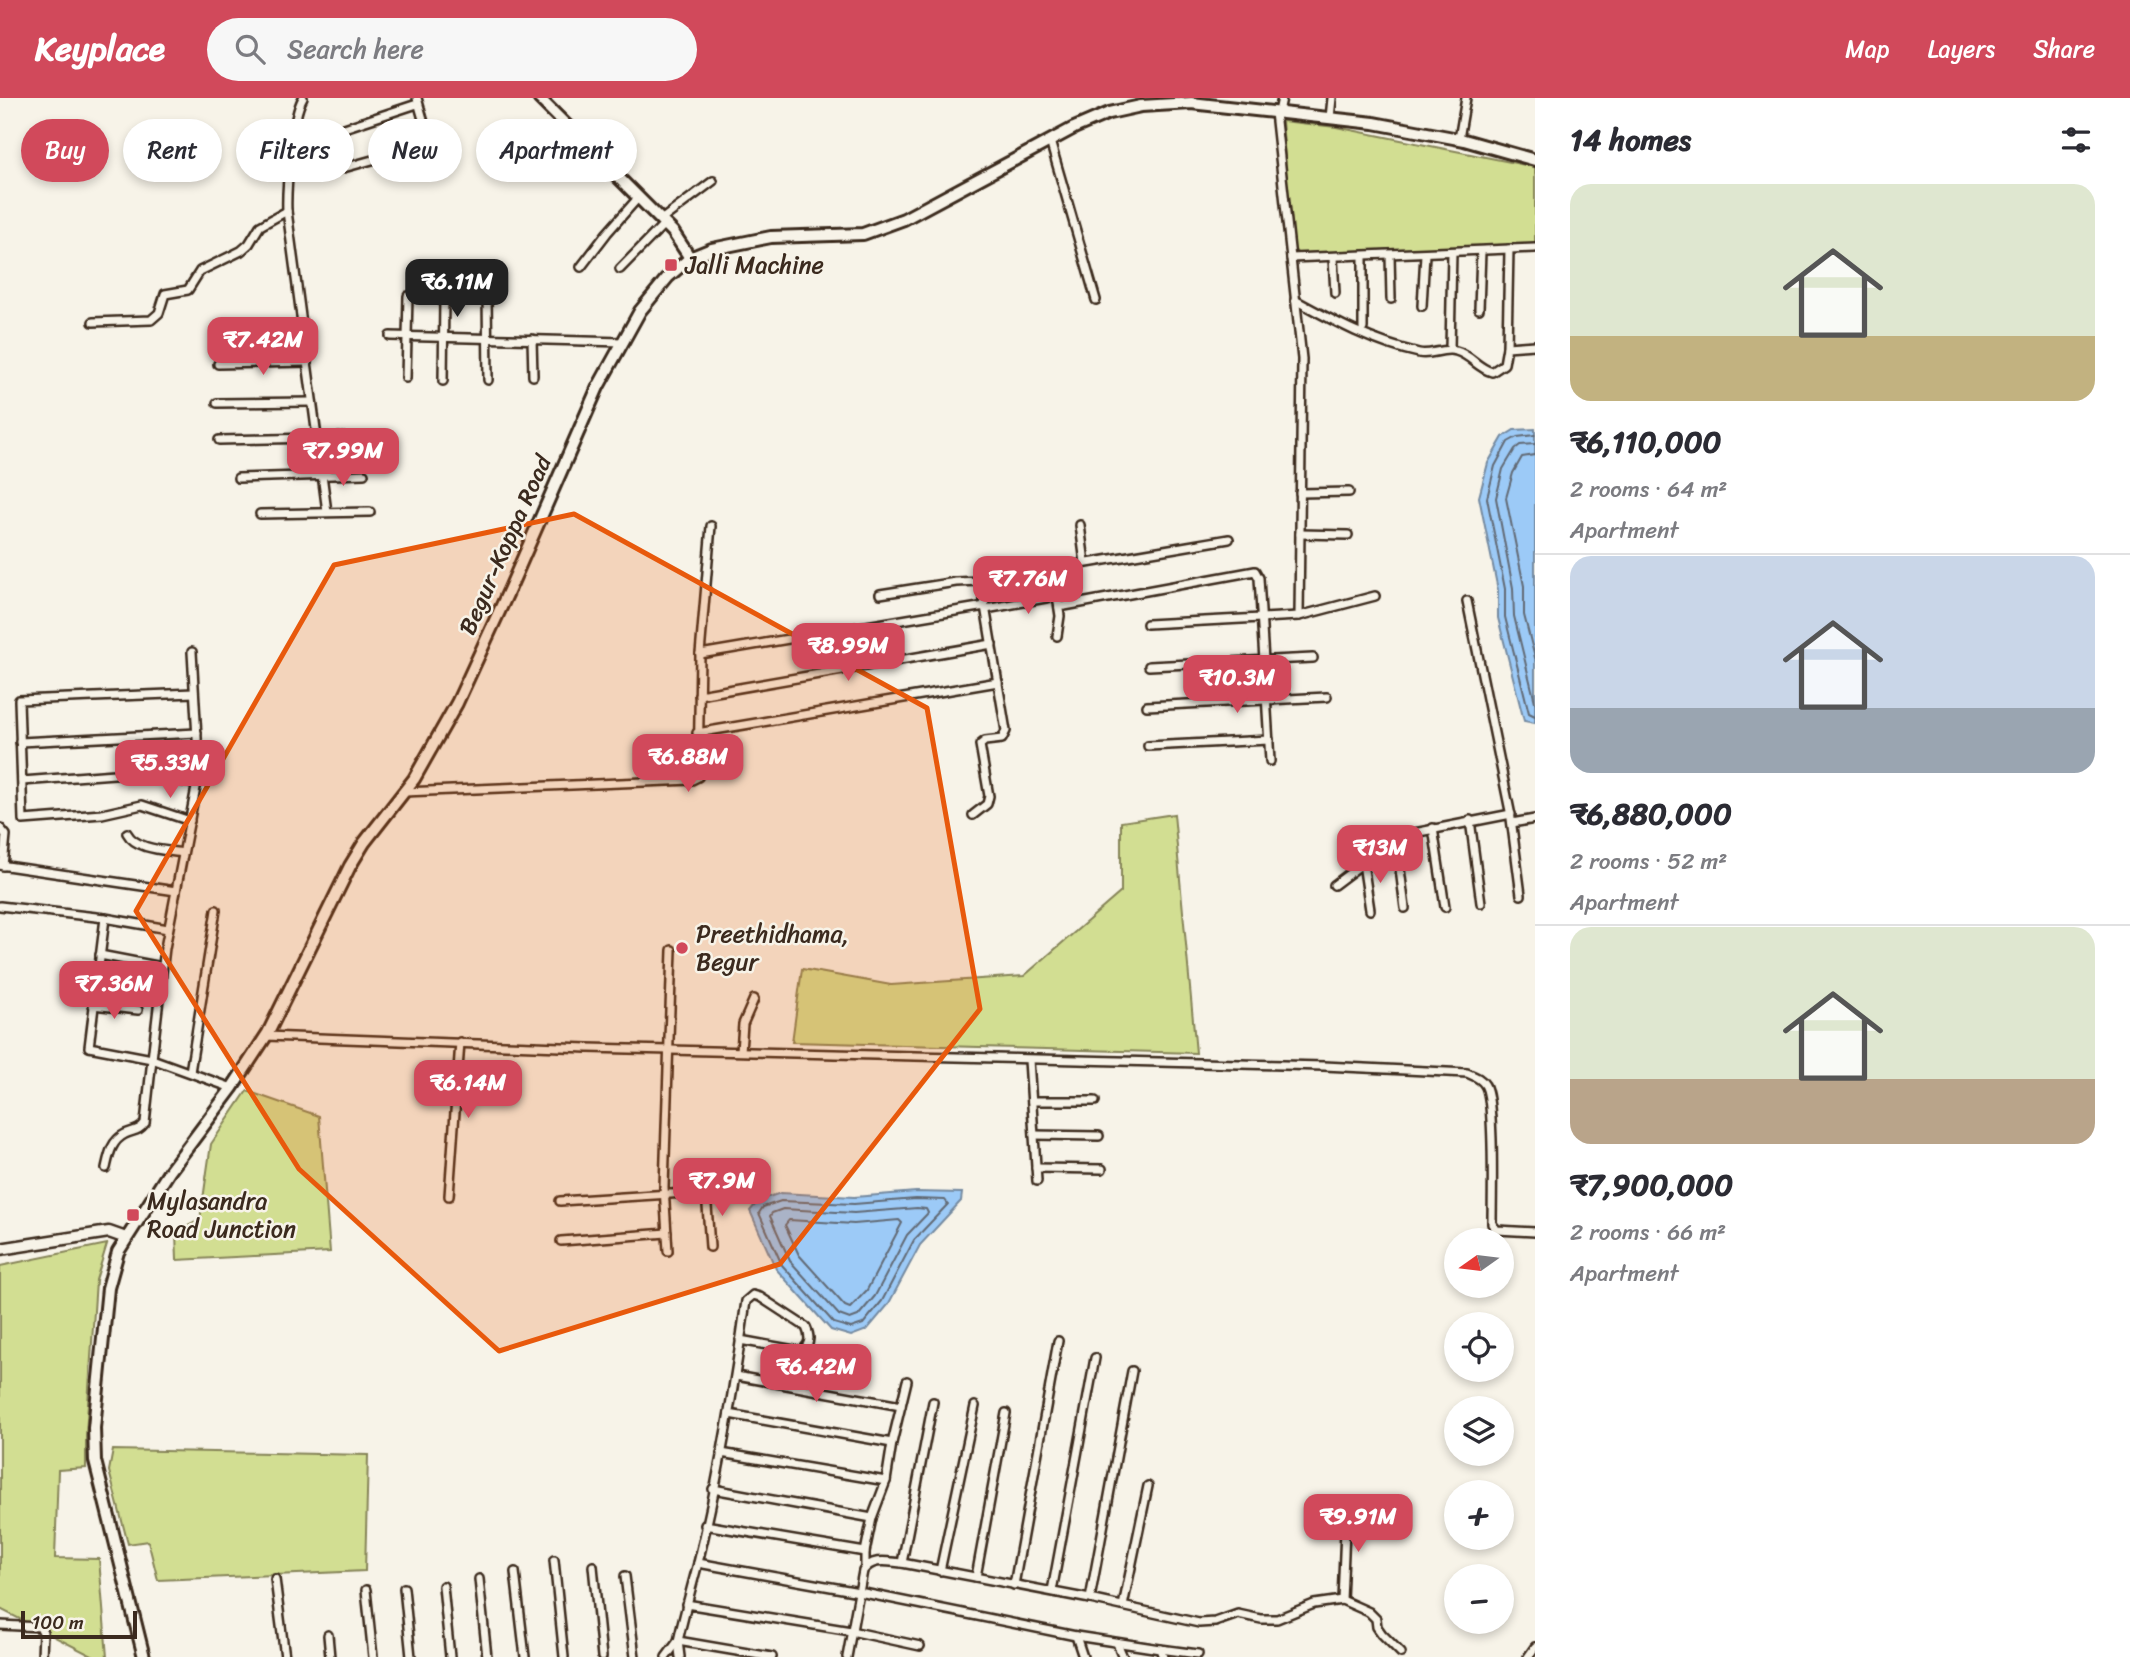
<!DOCTYPE html>
<html lang="en">
<head>
<meta charset="utf-8">
<style>
	:root { --surface:#fff; --page:#f7f7f7; --text:#2b2b33; --muted:#7c7c81; --line:#e1e1e2; --accent:#d1495b }
	body { margin:0; font-family:Sriracha,sans-serif; background:var(--page); color:var(--text); height:100vh; display:flex; flex-direction:column; font-size:26px; white-space:nowrap }
	* { box-sizing:border-box; margin:0 }
	p { font-size:23px; color:var(--muted) }
	.icon { flex:none; width:38px; height:38px; fill:none; stroke:currentColor; stroke-width:2; stroke-linecap:round; stroke-linejoin:round }
	.map { position:relative; flex:1; overflow:hidden }
	.side { display:flex; flex-direction:column; background:var(--surface); width:595px }
	.side>* { flex:none }
	.top-card { position:absolute; left:21px; top:21px; width:665px; height:63px; display:flex; gap:14px }
	.needle { width:46px; rotate:256deg }
	.fabs { position:absolute; left:1444px; top:1130px; display:grid; gap:14px }
	.fabs a { display:grid; place-items:center; width:70px; height:70px; border-radius:50%; background:var(--surface); box-shadow:0 4px 10px #0003; font-size:35px }
	.scale { position:absolute; left:21px; bottom:18px; width:116px; box-sizing:border-box; padding-left:7px; border:4px solid #3b2a1e; border-top:0; font-size:19px; line-height:24px; white-space:nowrap; color:#3b2a1e; -webkit-text-stroke:5px #f7f3e8; paint-order:stroke }
	.price { position:absolute; translate:-50% -60px; padding:0 16px; border-radius:14px; background:var(--accent); color:#fff; font-size:23px; line-height:46px; filter:drop-shadow(0 2px 4px #0008) }
	.price::after { content:''; position:absolute; left:50%; top:42px; width:21px; height:16px; margin-left:-10px; background:inherit; clip-path:polygon(0 0,100% 0,50% 100%) }
	.price.active { background:#222; color:#fff }
	ul { padding:0; list-style:none }
	li { display:grid; align-content:center; gap:14px; height:371px; padding:0 35px }
	li+li { border-top:2px solid var(--line) }
	li span { display:grid; place-items:center; height:217px; border-radius:21px; color:#555 }
	li>.icon { margin-inline-start:auto }
	span .icon { width:126px; height:126px; fill:#fffc; stroke-width:1 }
	li b { font-size:30px }
	h2 { display:flex; justify-content:space-between; align-items:center; height:84px; padding:0 35px; font-size:30px }
	.tag { padding:0 24px; border-radius:32px; background:var(--surface); box-shadow:0 4px 10px #0003; font-size:24px; line-height:63px }
	.tag.active { background:var(--accent); color:#fff }
	header { display:flex; align-items:center; gap:42px; box-sizing:border-box; height:98px; padding:0 35px; background:var(--accent); color:#fff }
	header strong { font-size:33px }
	nav { display:flex; gap:38px; margin-inline-start:auto; font-size:24px }
	.search { width:490px; height:63px; background:var(--page); display:flex; align-items:center; gap:18px; box-sizing:border-box; padding:0 24px; border-radius:38px; color:var(--muted); font-size:26px }
	main { display:flex; flex:1; min-height:0 }
	.map>svg:first-child { display:block }
	.green { fill:#d2de92; stroke:#868458; stroke-width:2 }
	.water { fill:#9ccaf7; stroke:#758aa0; stroke-width:2 }
	.lines { fill:none; stroke-linecap:round; stroke-linejoin:round }
	.shore { stroke:#626a75; stroke-width:2 }
	.minor-casing { stroke:#3b2a1e; stroke-width:12 }
	.tertiary-casing { stroke:#3b2a1e; stroke-width:15 }
	.secondary-casing { stroke:#3b2a1e; stroke-width:16 }
	.minor { stroke:#f7f3e8; stroke-width:7 }
	.tertiary { stroke:#f7f3e8; stroke-width:10 }
	.secondary { stroke:#f7f3e8; stroke-width:10 }
	.marked { fill:#e8590c; fill-opacity:0.2; stroke:#e8590c; stroke-width:5; stroke-linejoin:round }
	.poi-dot { fill:#d1495b; stroke:#f7f3e8; stroke-width:2.5 }
	.labels { text-anchor:middle; dominant-baseline:central; stroke-width:5; stroke-linejoin:round; paint-order:stroke }
	.poi-label { font-size:24px; fill:#3b2a1e; stroke:#f7f3e8; text-anchor:start }
	.street-label { font-size:24px; fill:#3b2a1e; stroke:#f7f3e8 }
</style>
</head>
<body>
<header>
<strong>Keyplace</strong>
<div class="search"><svg class="icon" aria-label="search" viewBox="0 0 24 24"><circle cx="10" cy="10" r="6"/><path d="M15 15l6 6"/></svg>Search here</div>
<nav><a>Map</a><a>Layers</a><a>Share</a></nav>
</header>
<main>
<div class="map">
<svg width="1535" height="1559" viewBox="0 0 1535 1559">
	<rect width="100%" height="100%" fill="#f7f3e8"/>
	<filter id="ink" filterUnits="userSpaceOnUse"><feTurbulence type="fractalNoise" baseFrequency=".0143" numOctaves="2"/><feDisplacementMap in="SourceGraphic" scale="14" xChannelSelector="R" yChannelSelector="G"/><feConvolveMatrix kernelMatrix="1 2 1 2 8 2 1 2 1" color-interpolation-filters="sRGB"/></filter>
	<g filter="url(#ink)">
		<g class="green">
			<polygon points="1282,23 1336,29 1535,69 1535,146 1299,157 1292,149"/>
			<polygon points="1174,716 1196,955 792,944 802,871 891,887 1024,878 1121,794 1121,724"/>
			<polygon points="247,993 319,1018 330,1154 177,1162 176,1134 200,1122 211,1046"/>
			<polygon points="107,1146 96,1182 86,1337 86,1370 58,1372 55,1460 99,1461 107,1559 94,1559 0,1511 0,1168"/>
			<polygon points="113,1352 368,1357 365,1473 158,1482 148,1443 128,1446 109,1373"/>
		</g>
		<g class="water">
			<polygon points="1535,331 1535,625 1524,623 1498,520 1498,492 1479,399 1488,365 1503,339 1514,332"/>
			<polygon points="916,1094 962,1095 961,1103 920,1147 888,1207 867,1232 851,1238 831,1232 776,1171 750,1113 759,1102 781,1095 854,1099"/>
		</g>
		<g class="lines">
			<g class="shore">
				<polyline points="1535,337 1517,339 1508,344 1495,368 1487,400 1505,491 1505,519 1529,615 1535,618"/>
				<polyline points="1535,346 1520,347 1515,351 1503,371 1496,400 1513,490 1514,518 1535,604"/>
				<polyline points="1535,357 1522,359 1513,375 1506,400 1524,488 1524,517 1535,560"/>
				<polygon points="916,1101 945,1102 948,1106 914,1142 882,1203 863,1226 851,1230 834,1225 782,1167 759,1115 763,1109 781,1103 854,1106"/>
				<polygon points="917,1110 926,1111 928,1115 907,1137 875,1198 858,1218 850,1221 839,1217 790,1163 770,1118 772,1115 783,1111 854,1115"/>
				<polygon points="789,1122 854,1126 899,1122 902,1125 867,1192 850,1210 845,1208 799,1157 785,1127"/>
			</g>
			<defs>
				<g id="minor">
					<path d="M 303,0 C 292,18 286,90 287,113 L 327,414"/>
					<polyline points="1275,14 1302,261 1299,518"/>
					<polyline points="1279,14 1282,0"/>
					<polyline points="1330,20 1332,0"/>
					<polyline points="317,39 417,6"/>
					<polyline points="1459,41 1466,0"/>
					<polyline points="1050,43 1096,202"/>
					<polyline points="311,79 430,46 417,0"/>
					<polyline points="661,122 713,83"/>
					<polyline points="1390,157 1391,201"/>
					<polyline points="1363,159 1363,230"/>
					<polyline points="1291,160 1535,150"/>
					<polyline points="1333,160 1335,195"/>
					<polyline points="581,169 607,135 638,100"/>
					<polyline points="620,171 664,126"/>
					<polyline points="487,196 488,282"/>
					<path d="M 1295,202 C 1335,224 1374,245 1419,255 C 1431,258 1443,249 1456,253 C 1471,257 1477,270 1492,274 L 1504,266 L 1507,249 L 1535,247"/>
					<polyline points="1422,208 1425,156"/>
					<polyline points="1479,211 1481,153"/>
					<polyline points="93,224 151,222 159,215 165,196 188,192 200,173 241,153 249,146 260,128 287,113"/>
					<polyline points="225,234 302,230"/>
					<polyline points="390,238 623,244"/>
					<polyline points="532,241 533,278"/>
					<polyline points="1507,249 1509,151"/>
					<polyline points="1450,251 1452,154"/>
					<polyline points="218,266 307,264"/>
					<polyline points="406,280 408,198"/>
					<polyline points="443,283 444,202"/>
					<polyline points="217,305 312,304"/>
					<polyline points="219,342 363,339"/>
					<polyline points="238,380 364,376"/>
					<polyline points="1300,395 1349,394"/>
					<polyline points="260,416 370,414"/>
					<polyline points="1080,427 1085,465"/>
					<polyline points="1300,436 1348,437"/>
					<polyline points="981,483 1229,441"/>
					<polyline points="880,496 956,484 981,483 985,508"/>
					<polyline points="1467,503 1510,713 1521,797"/>
					<polyline points="1059,509 1255,473 1259,480 1270,663"/>
					<polyline points="986,511 1057,498 1060,518 1057,538"/>
					<polyline points="1147,526 1299,518 1375,498"/>
					<polyline points="700,556 985,508 1006,633 1002,641 985,643 980,647 989,698 987,706 973,717"/>
					<polyline points="1149,568 1313,560"/>
					<polyline points="699,597 992,546"/>
					<polyline points="1147,608 1327,599"/>
					<polyline points="697,635 998,584"/>
					<polyline points="20,644 197,635"/>
					<polyline points="1148,648 1269,642"/>
					<polyline points="22,683 154,673 159,679 197,686"/>
					<polyline points="404,694 692,682 698,679 700,556 711,428"/>
					<polyline points="1470,722 1481,805"/>
					<polyline points="190,723 142,707 102,716 23,722 19,602 194,595"/>
					<polyline points="1512,725 1535,721"/>
					<polyline points="0,730 6,737 3,768"/>
					<polyline points="1433,730 1445,809"/>
					<path d="M 127,735 C 136,752 166,752 183,755"/>
					<polyline points="1396,740 1405,810"/>
					<polyline points="1363,765 1370,812"/>
					<polyline points="0,767 176,793 165,850 152,961 232,990"/>
					<polyline points="1334,787 1399,738 1511,716"/>
					<polyline points="176,793 199,674 192,554"/>
					<polyline points="0,808 105,820"/>
					<polyline points="100,857 162,869"/>
					<polyline points="93,907 138,912"/>
					<path d="M 266,938 L 588,950 L 1324,968 L 1467,975 C 1474,978 1481,980 1485,987 C 1495,1003 1492,1101 1492,1126 L 1497,1132 L 1535,1134"/>
					<polyline points="741,953 743,926 754,901"/>
					<polyline points="1029,962 1037,1083"/>
					<polyline points="190,974 216,812"/>
					<polyline points="1032,1003 1095,1003"/>
					<polyline points="1034,1037 1099,1038"/>
					<path d="M 106,1070 C 109,1057 111,1043 125,1036 C 134,1032 139,1033 145,1025 L 152,961 L 89,949 L 105,820 L 168,831"/>
					<polyline points="1036,1070 1102,1071"/>
					<polyline points="706,1094 710,1149"/>
					<polyline points="449,1098 460,944"/>
					<polyline points="560,1103 733,1092"/>
					<polyline points="561,1143 667,1135"/>
					<polyline points="668,1153 664,1089 672,852"/>
					<polyline points="736,1278 901,1308"/>
					<polyline points="729,1316 892,1345"/>
					<polyline points="721,1355 886,1383"/>
					<polyline points="713,1391 872,1420"/>
					<polyline points="705,1427 865,1454"/>
					<polyline points="554,1462 564,1559"/>
					<polyline points="698,1465 859,1494 1076,1538 1160,1551 1163,1559"/>
					<polyline points="902,1465 933,1304"/>
					<polyline points="593,1468 602,1559"/>
					<polyline points="865,1469 865,1454 872,1420 886,1383 892,1345 907,1283"/>
					<polyline points="940,1473 975,1308"/>
					<polyline points="515,1474 525,1559"/>
					<polyline points="625,1478 635,1559"/>
					<polyline points="976,1479 1006,1315"/>
					<polyline points="275,1481 285,1559"/>
					<polyline points="479,1481 487,1559"/>
					<polyline points="1014,1487 1058,1243"/>
					<polyline points="443,1488 450,1559"/>
					<polyline points="404,1490 411,1559"/>
					<polyline points="366,1492 373,1559"/>
					<polyline points="1052,1493 1095,1260"/>
					<polyline points="1090,1501 1132,1273"/>
					<polyline points="1342,1502 1346,1409"/>
					<polyline points="686,1506 851,1533 920,1548"/>
					<polyline points="1123,1508 1148,1388"/>
					<polyline points="0,1527 40,1529 43,1534 42,1559"/>
					<polyline points="328,1537 330,1559"/>
					<polyline points="1076,1538 1083,1559"/>
					<polyline points="1117,1545 1123,1559"/>
					<polyline points="1160,1551 1198,1556"/>
					<polyline points="666,1559 678,1543 772,1559"/>
					<path d="M 680,1559 L 678,1543 C 684,1517 691,1491 698,1465 C 719,1379 734,1291 746,1203 L 753,1197 L 760,1199 L 806,1229 C 811,1240 810,1248 800,1253 L 740,1242"/>
					<path d="M 847,1559 L 863,1473 C 873,1459 888,1464 902,1465 L 1090,1501 L 1199,1525 L 1215,1524 L 1238,1516 L 1261,1521 L 1277,1521 L 1314,1506 L 1342,1502 L 1369,1514 L 1376,1521 L 1377,1529 L 1382,1536 L 1401,1555"/>
					<polyline points="1528,1559 1535,1549"/>
				</g>
				<polyline id="tertiary" points="0,1151 109,1134 126,1140"/>
				<g id="secondary">
					<polyline points="539,0 673,134 690,160"/>
					<polyline points="144,1559 95,1363 94,1330 108,1190 118,1154 169,1074 232,990 268,935 350,768 364,745 414,681 457,605 510,490 598,289 640,213 668,179 690,160 712,151 771,139 863,136 904,121 1074,30 1109,15 1141,8 1191,5 1374,25 1464,42 1535,62"/>
				</g>
			</defs>
			<use href="#minor" class="minor-casing"/>
			<use href="#tertiary" class="tertiary-casing"/>
			<use href="#secondary" class="secondary-casing"/>
			<use href="#minor" class="minor"/>
			<use href="#tertiary" class="tertiary"/>
			<use href="#secondary" class="secondary"/>
		</g>
	</g>
	<path class="marked" d="M 574,416 L 927,610 L 980,911 L 780,1166 L 499,1253 L 299,1071 L 136,813 L 334,467 Z"/>
	<g class="poi-dot">
		<rect x="664" y="160" width="14" height="14" rx="3.5"/>
		<circle cx="682" cy="850" r="7"/>
		<rect x="126" y="1110" width="14" height="14" rx="3.5"/>
	</g>
	<g class="labels">
		<g class="poi-label">
			<text x="685" y="167">Jalli Machine</text>
			<text x="696" y="836">Preethidhama,<tspan x="696" dy="28">Begur</tspan></text>
			<text x="147" y="1103">Mylasandra<tspan x="147" dy="28">Road Junction</tspan></text>
		</g>
		<g class="street-label">
			<text transform="translate(505 447) rotate(-66)">Begur-Koppa Road</text>
		</g>
	</g>
</svg>
<div class="fabs">
<a><svg class="needle" viewBox="-14 -14 28 28"><path d="M0-13l5 13h-10z" fill="#e53935"/><path d="M0 13l5-13h-10z" fill="#7c7c81"/></svg></a>
<a><svg class="icon" aria-label="locate" viewBox="0 0 24 24"><circle cx="12" cy="12" r="6"/><path d="M12 2v4M12 18v4M2 12h4M18 12h4"/></svg></a>
<a><svg class="icon" aria-label="layers" viewBox="0 0 24 24"><path d="M12 4l9 5-9 5-9-5zM3 14l9 5 9-5"/></svg></a>
<a>+</a>
<a>−</a>
</div>
<div class="scale">100 m</div>
<b class="price active" style="left:457px;top:221px">₹6.11M</b>
<b class="price" style="left:263px;top:279px">₹7.42M</b>
<b class="price" style="left:343px;top:390px">₹7.99M</b>
<b class="price" style="left:1028px;top:518px">₹7.76M</b>
<b class="price" style="left:848px;top:585px">₹8.99M</b>
<b class="price" style="left:1237px;top:617px">₹10.3M</b>
<b class="price" style="left:688px;top:696px">₹6.88M</b>
<b class="price" style="left:170px;top:702px">₹5.33M</b>
<b class="price" style="left:1380px;top:787px">₹13M</b>
<b class="price" style="left:114px;top:923px">₹7.36M</b>
<b class="price" style="left:468px;top:1022px">₹6.14M</b>
<b class="price" style="left:722px;top:1120px">₹7.9M</b>
<b class="price" style="left:816px;top:1306px">₹6.42M</b>
<b class="price" style="left:1358px;top:1456px">₹9.91M</b>
<div class="top-card">
<a class="tag active">Buy</a>
<a class="tag">Rent</a>
<a class="tag">Filters</a>
<a class="tag">New</a>
<a class="tag">Apartment</a>
</div>
</div>
<section class="side">
<h2>14 homes<svg class="icon" aria-label="filters" viewBox="0 0 24 24"><path d="M4 7h16M4 17h16"/><circle cx="9" cy="7" r="2"/><circle cx="15" cy="17" r="2"/></svg></h2>
<ul>
<li><span style="background:linear-gradient(#dfe7d0 70%,#c2b280 0)"><svg class="icon" aria-label="home" viewBox="0 0 24 24"><path d="M3 11l9-7 9 7M6 9v11h12V9"/></svg></span><div><b>₹6,110,000</b><p>2 rooms · 64 m²</p><p>Apartment</p></div></li>
<li><span style="background:linear-gradient(#c9d6e8 70%,#9aa5b1 0)"><svg class="icon" aria-label="home" viewBox="0 0 24 24"><path d="M3 11l9-7 9 7M6 9v11h12V9"/></svg></span><div><b>₹6,880,000</b><p>2 rooms · 52 m²</p><p>Apartment</p></div></li>
<li><span style="background:linear-gradient(#dfe7d0 70%,#b9a48a 0)"><svg class="icon" aria-label="home" viewBox="0 0 24 24"><path d="M3 11l9-7 9 7M6 9v11h12V9"/></svg></span><div><b>₹7,900,000</b><p>2 rooms · 66 m²</p><p>Apartment</p></div></li>
</ul>
</section>
</main>
</body>
</html>
